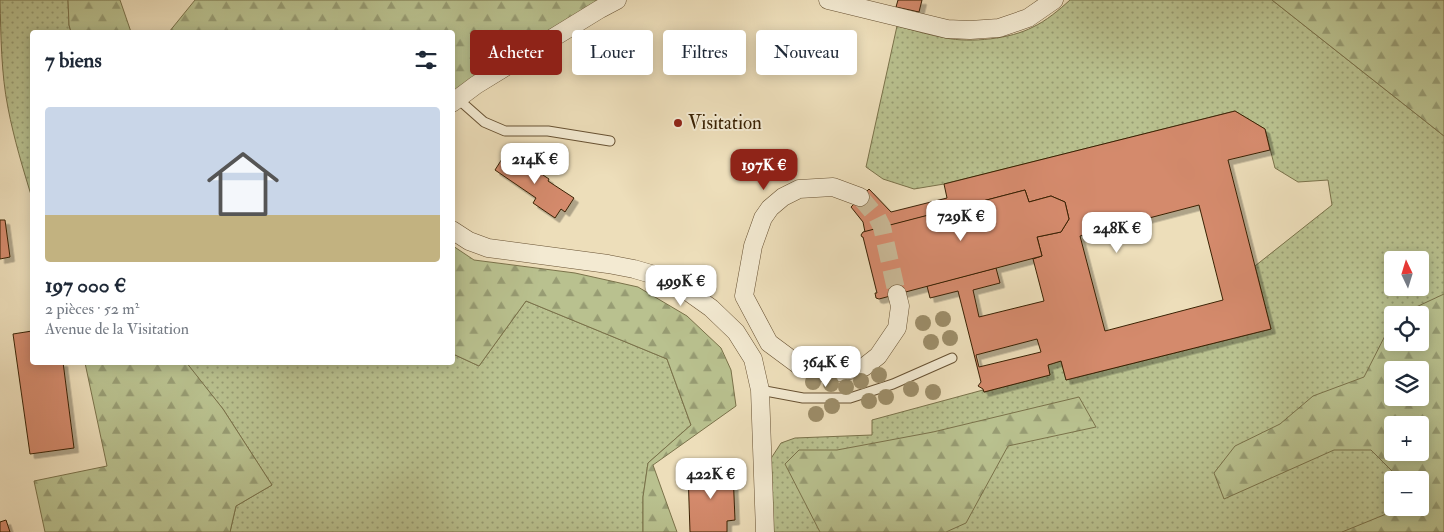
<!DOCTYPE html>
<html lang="fr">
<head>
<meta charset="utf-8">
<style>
	:root { --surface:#fff; --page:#f6f6f7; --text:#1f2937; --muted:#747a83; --line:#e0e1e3; --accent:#8f2418 }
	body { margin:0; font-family:"IM FELL Double Pica",serif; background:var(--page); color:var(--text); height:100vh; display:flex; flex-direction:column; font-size:19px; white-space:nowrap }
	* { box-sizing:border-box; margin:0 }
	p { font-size:16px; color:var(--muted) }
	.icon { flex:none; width:28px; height:28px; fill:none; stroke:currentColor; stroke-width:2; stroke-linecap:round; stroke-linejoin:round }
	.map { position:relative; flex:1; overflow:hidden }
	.drawer { position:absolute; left:30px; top:30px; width:425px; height:335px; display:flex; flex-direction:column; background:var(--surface); border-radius:5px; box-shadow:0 2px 12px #0003 }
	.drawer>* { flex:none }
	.guide { position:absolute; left:470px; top:30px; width:475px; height:45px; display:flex; gap:10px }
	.needle { width:32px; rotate:356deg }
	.fabs { position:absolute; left:1384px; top:251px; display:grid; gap:10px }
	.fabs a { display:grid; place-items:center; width:45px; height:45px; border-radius:5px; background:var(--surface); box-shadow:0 2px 12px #0003; font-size:25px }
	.price { position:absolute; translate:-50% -42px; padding:0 11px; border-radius:10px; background:#fff; color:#222; font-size:16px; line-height:32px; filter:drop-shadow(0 1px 2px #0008) }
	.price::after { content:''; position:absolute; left:50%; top:30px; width:15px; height:11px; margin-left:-8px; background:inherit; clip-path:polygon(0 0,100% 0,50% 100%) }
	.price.selected { background:var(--accent); color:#fff }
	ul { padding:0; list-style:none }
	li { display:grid; align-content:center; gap:10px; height:265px; padding:0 15px }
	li+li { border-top:1px solid var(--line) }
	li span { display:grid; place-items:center; height:155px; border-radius:5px; color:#555 }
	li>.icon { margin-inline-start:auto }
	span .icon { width:90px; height:90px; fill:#fffc; stroke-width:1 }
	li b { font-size:21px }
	h2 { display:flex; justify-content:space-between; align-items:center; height:60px; padding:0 15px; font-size:21px }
	.tag { padding:0 18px; border-radius:5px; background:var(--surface); box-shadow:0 2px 12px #0003; font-size:18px; line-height:45px }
	.tag.selected { background:var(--accent); color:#fff }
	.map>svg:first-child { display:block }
	.grass { fill:url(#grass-dots); stroke:#7a724a; fill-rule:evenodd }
	.forest { fill:url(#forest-firs); stroke:#7a724a; fill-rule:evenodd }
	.building { fill:#d48a6c; stroke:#3a2204; fill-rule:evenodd; filter:url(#shadow) }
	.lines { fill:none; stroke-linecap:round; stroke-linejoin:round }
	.minor-tunnel { stroke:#c9b896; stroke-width:18; stroke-dasharray:18 9; stroke-linecap:butt }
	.service-casing { stroke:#675132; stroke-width:11 }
	.minor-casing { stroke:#675132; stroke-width:19 }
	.service { stroke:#f3ead2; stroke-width:9 }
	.minor { stroke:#f3ead2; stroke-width:18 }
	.tree { fill:#9c8d69 }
	.poi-dot { fill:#8f2418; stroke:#f3ead2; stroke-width:2 }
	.labels { text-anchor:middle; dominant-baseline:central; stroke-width:4; stroke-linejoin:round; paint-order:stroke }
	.poi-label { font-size:19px; fill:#3a2204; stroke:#f3ead2; text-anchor:start }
</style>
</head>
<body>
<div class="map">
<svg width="1444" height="532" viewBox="0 0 1444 532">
	<defs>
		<pattern id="grass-dots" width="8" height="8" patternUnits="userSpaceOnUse" patternTransform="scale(1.25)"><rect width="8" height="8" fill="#b9c18f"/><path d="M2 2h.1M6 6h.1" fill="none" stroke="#979c73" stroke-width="1.8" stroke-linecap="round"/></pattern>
		<pattern id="forest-firs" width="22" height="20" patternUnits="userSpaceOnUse" patternTransform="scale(1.25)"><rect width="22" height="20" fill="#b9c18f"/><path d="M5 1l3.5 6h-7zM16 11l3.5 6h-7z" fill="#979c73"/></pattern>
		<filter id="shadow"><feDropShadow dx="4.5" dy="4.5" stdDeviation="0" flood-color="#0004"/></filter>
	</defs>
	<rect width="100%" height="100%" fill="#eddeba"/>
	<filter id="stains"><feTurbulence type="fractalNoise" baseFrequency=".004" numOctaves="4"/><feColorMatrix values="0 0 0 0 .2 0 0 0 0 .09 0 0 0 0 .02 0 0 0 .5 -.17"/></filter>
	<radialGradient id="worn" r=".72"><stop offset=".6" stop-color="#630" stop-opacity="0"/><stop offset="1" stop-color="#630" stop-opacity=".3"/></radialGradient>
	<g class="grass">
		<path d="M 0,0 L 68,0 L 69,25 L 71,32 L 32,32 L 32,198 C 23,169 14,139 8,108 C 1,73 1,36 0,0 Z"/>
		<path d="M 1070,0 L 1272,0 L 1444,136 L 1444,532 L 773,532 L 770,460 L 781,443 L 795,438 L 872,435 L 872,420 L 983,390 L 984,392 L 1050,375 L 1048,365 L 1061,361 L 1066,380 L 1271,329 L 1255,266 L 1332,205 L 1328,180 L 1298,182 L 1275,168 L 1265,129 L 1235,111 L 944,184 L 914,189 L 883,179 L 866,167 L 897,26 C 913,30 929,35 946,38 C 970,43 1011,39 1033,27 C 1046,21 1059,10 1070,0 ZM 1392,260 L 1420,260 L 1420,288 L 1392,288 ZM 1392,315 L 1420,315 L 1420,342 L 1392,342 ZM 1392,370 L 1420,370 L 1420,398 L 1392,398 ZM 1392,425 L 1420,425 L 1420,452 L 1392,452 ZM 1392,480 L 1420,480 L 1420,508 L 1392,508 Z"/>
		<polygon points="526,301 667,359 691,425 648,463 643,497 643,532 230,532 236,506 272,485 223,409 186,363 452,362 453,354 479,366"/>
	</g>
	<g class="forest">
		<polygon points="68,0 120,0 131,32 71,32 69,25"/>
		<polygon points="195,0 608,0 453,93 452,32 169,32"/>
		<polygon points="1272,0 1444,0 1444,136"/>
		<polygon points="453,246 474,260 575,273 638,287 687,316 721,348 731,370 736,406 653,465 677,532 643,532 643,497 648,463 691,425 667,359 526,301 479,366 453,354"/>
		<path d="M 1444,294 L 1444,532 L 1342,532 L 1401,508 L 1420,508 L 1420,480 L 1401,480 L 1371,450 L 1334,450 L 1224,499 L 1214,473 L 1235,446 L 1280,424 L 1313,396 L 1364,377 L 1392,322 L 1392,342 L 1420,342 L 1420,315 L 1399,315 ZM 1392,370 L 1420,370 L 1420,398 L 1392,398 ZM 1392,425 L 1420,425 L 1420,452 L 1392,452 Z"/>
		<polygon points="186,362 223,409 272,485 236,506 230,532 45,532 34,481 107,466 85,363"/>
		<polygon points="1079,397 1096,427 1008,446 966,523 946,532 820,532 785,464 799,450 837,450 933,432"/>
	</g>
	<g class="building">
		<polygon points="898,0 922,0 919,12 896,7"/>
		<path d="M 1235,111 L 1265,129 L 1270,150 L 1228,160 L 1271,329 L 1066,380 L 1061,361 L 1048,365 L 1050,375 L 984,392 L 983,389 L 978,386 L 981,382 L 958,291 L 930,298 L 927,286 L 996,268 L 1000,283 L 973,290 L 979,317 L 1044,301 L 1033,259 L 1042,256 L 1037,237 L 1061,232 L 1069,219 L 1065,202 L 1051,196 L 1029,202 L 1025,190 L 865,232 L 863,222 L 851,207 L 869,189 L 891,212 L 947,198 L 944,184 ZM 1199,205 L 1223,300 L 1105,331 L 1080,236 ZM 1037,339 L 1041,352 L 979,367 L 976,355 Z"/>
		<polygon points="507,151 549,179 548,181 574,198 565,212 561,209 555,218 533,203 536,198 495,170"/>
		<polygon points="1025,190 1029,202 1051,196 1065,202 1069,219 1061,232 1037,237 1042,256 879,299 876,298 875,293 877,293 863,237 862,237 861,235 863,232"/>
		<polygon points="0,220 5,220 10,257 0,259"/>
		<polygon points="32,331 32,362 63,362 74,448 30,454 13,334"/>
		<polygon points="724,470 724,471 733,471 735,520 727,521 727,532 690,532 688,471"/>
		<polygon points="6,520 10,532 0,532 0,522"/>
	</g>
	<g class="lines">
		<polyline class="minor-tunnel" points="860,197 877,217 882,227 897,294"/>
		<defs>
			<g id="service">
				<polyline points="458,99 484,122 505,131 548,131 610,141"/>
				<polyline points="760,390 803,398 850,398 893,384 952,358"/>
			</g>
			<g id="minor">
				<polyline points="828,0 947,29 970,30 999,28 1028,18 1054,0"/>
				<polyline points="452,103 476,85 600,9 617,0"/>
				<polyline points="860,197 833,187 799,189 783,197 770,208 763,218 753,246 744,296 769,343 800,366 819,372 841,372 864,367 878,356 897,328 900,306 897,294"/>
				<polyline points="452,230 469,241 488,248 608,264 634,269 658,276 680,286 711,308 736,332 753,359 760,390 765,532"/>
			</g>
		</defs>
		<use href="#service" class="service-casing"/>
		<use href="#minor" class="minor-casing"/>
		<use href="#service" class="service"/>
		<use href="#minor" class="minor"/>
	</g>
	<g class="tree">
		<circle cx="943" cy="319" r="8"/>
		<circle cx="923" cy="323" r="8"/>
		<circle cx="950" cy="338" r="8"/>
		<circle cx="931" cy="342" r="8"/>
		<circle cx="879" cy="375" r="8"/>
		<circle cx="861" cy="381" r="8"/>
		<circle cx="813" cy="382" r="8"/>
		<circle cx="831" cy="384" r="8"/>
		<circle cx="846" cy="387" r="8"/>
		<circle cx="911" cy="389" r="8"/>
		<circle cx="933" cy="392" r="8"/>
		<circle cx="886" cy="397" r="8"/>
		<circle cx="869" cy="401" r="8"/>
		<circle cx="832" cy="406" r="8"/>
		<circle cx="816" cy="414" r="8"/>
	</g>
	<circle class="poi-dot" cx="678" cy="123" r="5"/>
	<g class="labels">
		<g class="poi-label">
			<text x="688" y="123">Visitation</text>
		</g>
	</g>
	<rect width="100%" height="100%" filter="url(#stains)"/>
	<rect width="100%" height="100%" fill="url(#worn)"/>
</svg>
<div class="fabs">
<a><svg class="needle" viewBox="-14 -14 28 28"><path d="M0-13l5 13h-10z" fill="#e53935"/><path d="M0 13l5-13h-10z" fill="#747a83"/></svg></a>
<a><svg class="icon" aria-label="locate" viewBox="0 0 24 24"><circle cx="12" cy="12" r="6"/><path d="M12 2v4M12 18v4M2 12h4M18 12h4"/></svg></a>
<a><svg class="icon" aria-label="layers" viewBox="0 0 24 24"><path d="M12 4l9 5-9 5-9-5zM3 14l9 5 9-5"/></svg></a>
<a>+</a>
<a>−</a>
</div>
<b class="price" style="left:535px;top:185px">214K €</b>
<b class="price selected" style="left:764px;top:191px">197K €</b>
<b class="price" style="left:961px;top:242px">729K €</b>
<b class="price" style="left:1117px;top:254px">248K €</b>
<b class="price" style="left:681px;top:307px">499K €</b>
<b class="price" style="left:826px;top:388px">364K €</b>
<b class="price" style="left:711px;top:500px">422K €</b>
<div class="guide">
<a class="tag selected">Acheter</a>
<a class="tag">Louer</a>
<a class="tag">Filtres</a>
<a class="tag">Nouveau</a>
</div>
<section class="drawer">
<h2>7 biens<svg class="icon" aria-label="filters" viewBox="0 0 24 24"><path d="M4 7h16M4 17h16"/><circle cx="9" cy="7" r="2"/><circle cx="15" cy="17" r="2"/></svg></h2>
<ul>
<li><span style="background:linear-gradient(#c9d6e8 70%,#c2b280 0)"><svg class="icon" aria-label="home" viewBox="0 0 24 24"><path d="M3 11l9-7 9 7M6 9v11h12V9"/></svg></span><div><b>197 000 €</b><p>2 pièces · 52 m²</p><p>Avenue de la Visitation</p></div></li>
</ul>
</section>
</div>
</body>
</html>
